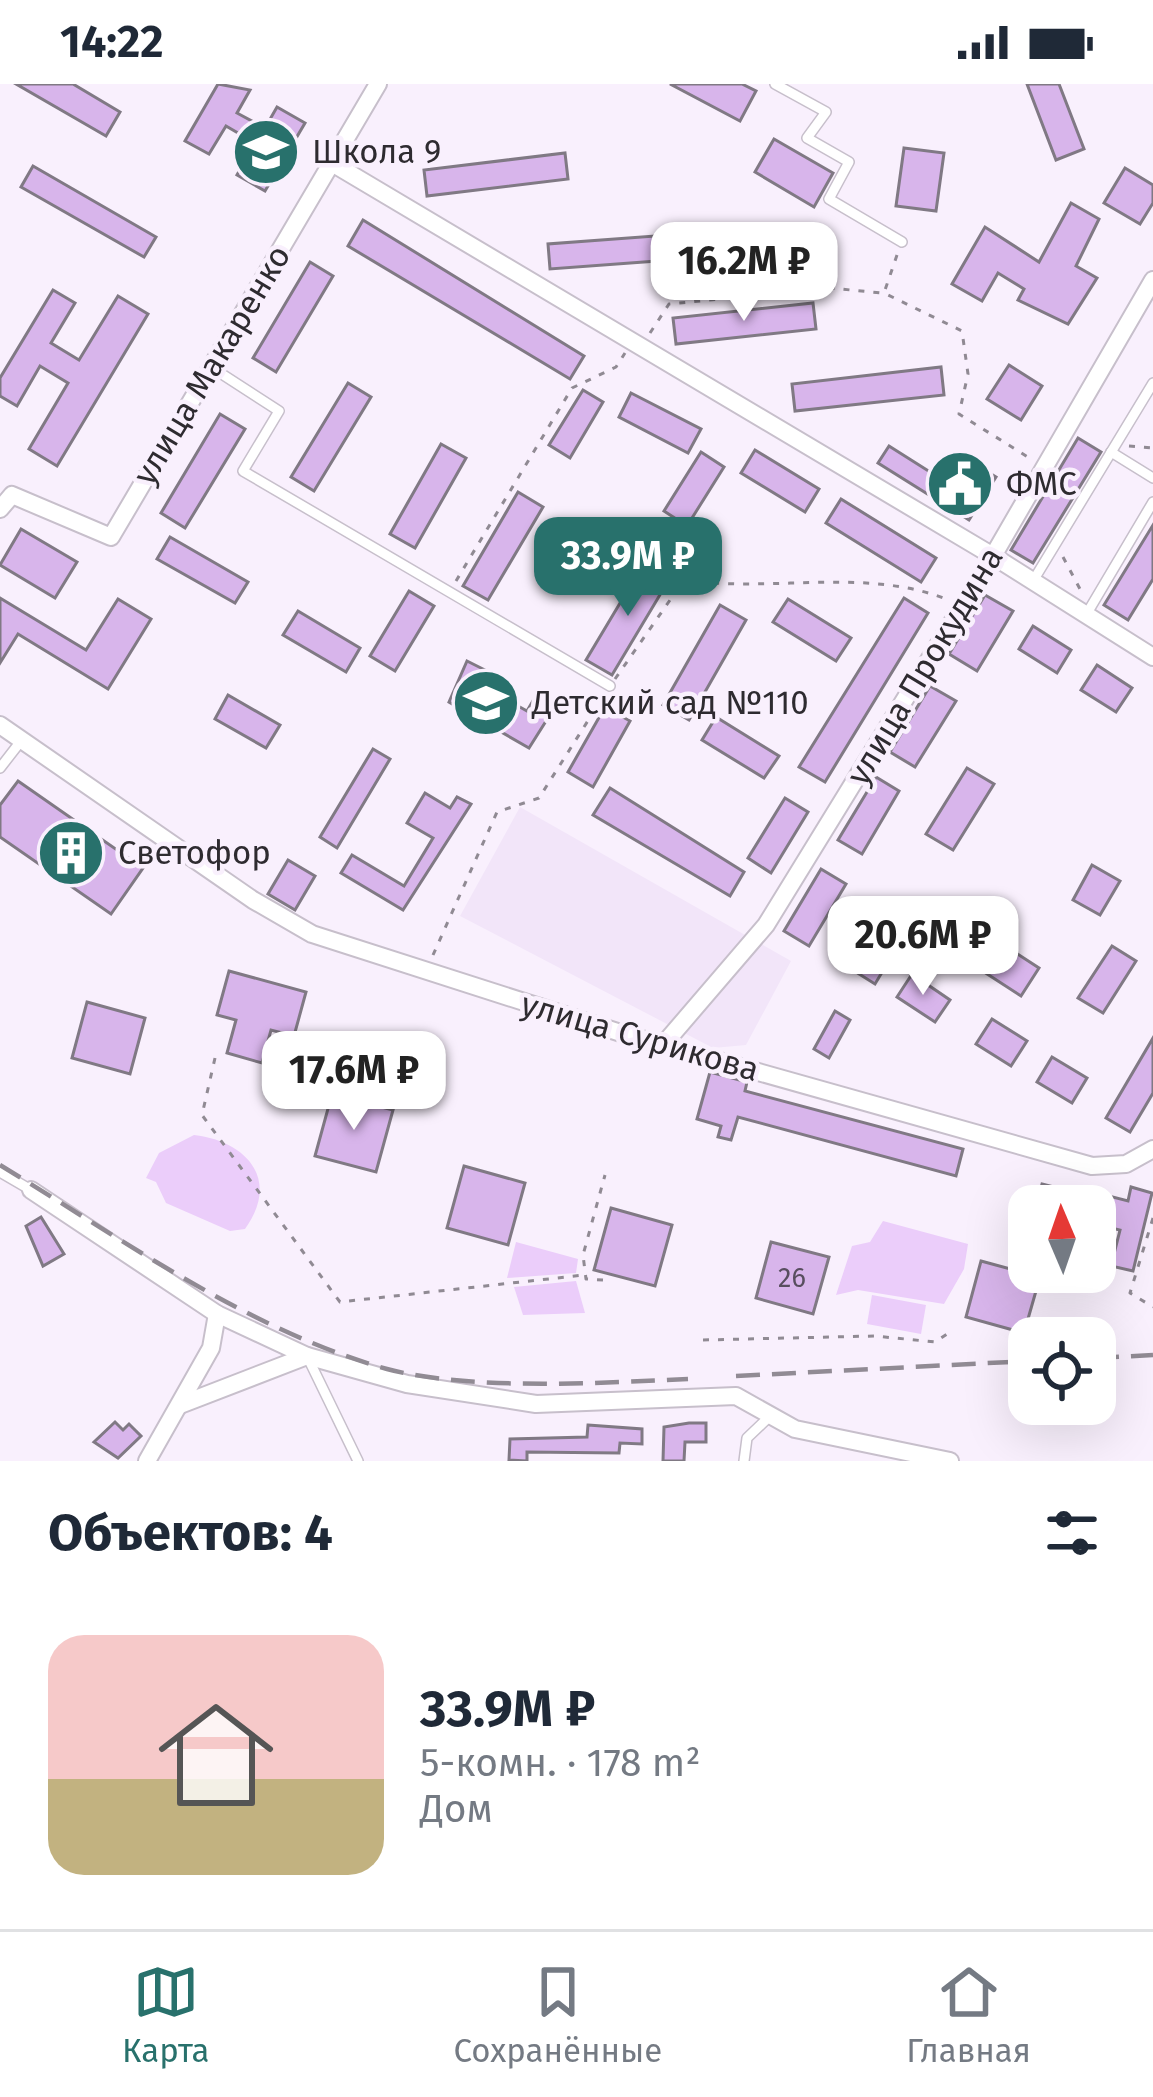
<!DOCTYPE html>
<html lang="ru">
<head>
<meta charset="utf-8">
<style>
	:root { --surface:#fff; --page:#f6f6f7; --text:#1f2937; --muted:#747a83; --line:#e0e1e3; --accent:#28716c }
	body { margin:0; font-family:"Fira Sans",sans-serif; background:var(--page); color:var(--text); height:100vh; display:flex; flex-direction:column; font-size:45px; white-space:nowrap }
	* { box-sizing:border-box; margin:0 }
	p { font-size:39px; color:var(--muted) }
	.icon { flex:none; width:66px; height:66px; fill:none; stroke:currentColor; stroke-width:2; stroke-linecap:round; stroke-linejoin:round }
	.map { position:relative; height:1377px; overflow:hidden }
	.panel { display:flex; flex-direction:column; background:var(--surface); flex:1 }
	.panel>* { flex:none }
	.needle { width:78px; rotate:358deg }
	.buttons { position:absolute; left:1008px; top:1101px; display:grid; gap:24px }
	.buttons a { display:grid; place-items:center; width:108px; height:108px; border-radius:24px; background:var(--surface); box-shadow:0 12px 48px #0002; font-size:60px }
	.price { position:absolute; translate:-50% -102px; padding:0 27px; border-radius:24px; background:#fff; color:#222; font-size:39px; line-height:78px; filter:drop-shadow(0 3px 6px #0008) }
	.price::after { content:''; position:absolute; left:50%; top:72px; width:36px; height:27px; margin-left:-18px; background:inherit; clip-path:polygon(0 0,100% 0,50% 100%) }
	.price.current { background:var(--accent); color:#fff }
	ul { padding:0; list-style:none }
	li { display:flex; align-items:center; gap:36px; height:300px; padding:0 48px }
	li span { display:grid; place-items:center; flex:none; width:336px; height:240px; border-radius:36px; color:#555 }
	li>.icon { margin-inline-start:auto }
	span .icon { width:144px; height:144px; fill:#fffc; stroke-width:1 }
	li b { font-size:51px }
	h2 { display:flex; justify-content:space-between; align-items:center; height:144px; padding:0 48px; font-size:51px }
	.status { display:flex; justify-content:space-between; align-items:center; height:84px; padding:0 60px; background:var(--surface); direction:ltr }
	.status svg { height:33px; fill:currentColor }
	.tabs { display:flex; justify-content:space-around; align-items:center; height:168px; border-top:3px solid var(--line); background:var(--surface); font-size:33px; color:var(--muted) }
	.tabs a { display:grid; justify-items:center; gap:6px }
	.tabs .current { color:var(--accent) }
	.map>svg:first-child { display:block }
	.built { fill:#f2e5f9 }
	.green { fill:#ebcdfa }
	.building { fill:#d8b5eb; stroke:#807984; stroke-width:3 }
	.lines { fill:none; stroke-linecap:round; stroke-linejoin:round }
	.lane-casing { stroke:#c7bfcb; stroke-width:12 }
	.street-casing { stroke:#c7bfcb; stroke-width:20 }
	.path { stroke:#908a93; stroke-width:3; stroke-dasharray:6 9; stroke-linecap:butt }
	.lane { stroke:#fff; stroke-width:9 }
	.street { stroke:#fff; stroke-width:16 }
	.rail { stroke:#918b94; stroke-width:4.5; stroke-dasharray:24 12; stroke-linecap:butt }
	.labels { text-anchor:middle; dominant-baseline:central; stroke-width:9; stroke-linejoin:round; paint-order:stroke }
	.number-label { font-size:27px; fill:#584e5f }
	.poi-label { font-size:33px; fill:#2e2b30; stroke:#f9f0fd; text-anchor:start }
	.street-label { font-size:33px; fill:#2e2b30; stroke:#f9f0fd }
</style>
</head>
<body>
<div class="status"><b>14:22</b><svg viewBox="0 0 49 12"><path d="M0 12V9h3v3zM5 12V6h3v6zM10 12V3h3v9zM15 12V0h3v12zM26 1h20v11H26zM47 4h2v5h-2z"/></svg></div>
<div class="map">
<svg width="1153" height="1377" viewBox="0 0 1153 1377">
	<rect width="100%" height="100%" fill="#f9f0fd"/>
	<polygon class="built" points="520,723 791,877 746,961 713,964 460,832"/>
	<g class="green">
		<path d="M 194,1051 C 246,1057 281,1095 245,1145 L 230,1147 L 166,1119 L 156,1098 L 146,1094 L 159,1069 Z"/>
		<polygon points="883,1137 968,1160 964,1185 944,1220 858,1206 836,1211 852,1162 870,1158"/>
		<polygon points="516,1158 578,1175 576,1189 507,1194"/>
		<polygon points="576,1197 585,1229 523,1231 514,1203"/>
		<polygon points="872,1211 926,1221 921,1250 867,1240"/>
	</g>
	<g class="building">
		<polygon points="16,0 73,0 120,28 106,52"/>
		<polygon points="218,0 250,6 237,29 265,44 277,23 305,39 265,107 237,91 255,59 226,42 209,70 185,57"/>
		<polygon points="670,0 742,0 756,7 740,37"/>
		<polygon points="1027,0 1059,0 1084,65 1056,76"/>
		<polygon points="774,55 833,89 814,123 755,88"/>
		<polygon points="904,64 944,69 936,127 896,122"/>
		<polygon points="565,69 568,95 427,112 424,86"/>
		<polygon points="33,82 156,153 144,173 21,103"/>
		<polygon points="1125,84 1153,101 1153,119 1140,140 1104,119"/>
		<polygon points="1071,119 1099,135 1076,182 1097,194 1068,240 1018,216 1024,205 998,189 982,217 952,200 985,143 1039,178"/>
		<polygon points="363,136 584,272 570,295 348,162"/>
		<polygon points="695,149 697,174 550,185 548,160"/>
		<polygon points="310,178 333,192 276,288 253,274"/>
		<polygon points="53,206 75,219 51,259 79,276 118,212 148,230 57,382 29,365 68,299 40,282 17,322 0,312 0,294"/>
		<polygon points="813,219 816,245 676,260 673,234"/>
		<polygon points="1009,281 1042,302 1021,336 987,315"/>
		<polygon points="941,283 944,311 795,327 792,300"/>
		<polygon points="348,299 371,313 314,407 291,393"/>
		<polygon points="583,306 603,318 570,374 549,361"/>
		<polygon points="631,309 701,345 688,369 619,333"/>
		<polygon points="220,330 245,345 185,444 161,429"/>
		<polygon points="1078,354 1101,368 1033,479 1011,466"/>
		<polygon points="441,360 466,374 415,464 390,450"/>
		<polygon points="889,362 949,400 965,374 996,393 969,436 878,379"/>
		<polygon points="755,366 819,405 805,428 741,389"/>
		<polygon points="701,368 724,383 687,442 664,427"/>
		<polygon points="518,408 543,423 488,516 463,502"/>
		<polygon points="841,415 936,474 921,498 826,439"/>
		<polygon points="1153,441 1153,495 1128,536 1104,521"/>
		<polygon points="21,445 77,478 55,514 0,481"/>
		<polygon points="170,453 248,498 235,519 157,475"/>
		<polygon points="644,479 670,494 612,591 586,576"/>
		<polygon points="409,507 434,522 395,587 370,572"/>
		<polygon points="985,511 1013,527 977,587 949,570"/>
		<polygon points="0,514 86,566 118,515 151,535 108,605 18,550 0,579"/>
		<polygon points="904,514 928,529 825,698 799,683"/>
		<polygon points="788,515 851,554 836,577 773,538"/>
		<polygon points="720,521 746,536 689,636 663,621"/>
		<polygon points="298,527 360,564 346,588 283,551"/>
		<polygon points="1033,542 1071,566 1057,589 1019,565"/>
		<polygon points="467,577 485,586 477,599 527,627 534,615 553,626 529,664 449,618"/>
		<polygon points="1097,581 1132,604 1116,628 1081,606"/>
		<polygon points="930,602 956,617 915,683 890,668"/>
		<polygon points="228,611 280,641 266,664 215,635"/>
		<polygon points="605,623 630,637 593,703 568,688"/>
		<polygon points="716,633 779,672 764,694 702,656"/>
		<polygon points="373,665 390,675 337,764 320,753"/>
		<polygon points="967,684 994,700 953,766 926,750"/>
		<polygon points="876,693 899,707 862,770 838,756"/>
		<polygon points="18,697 143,784 111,830 0,753 0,721"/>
		<polygon points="610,704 744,788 730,812 593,731"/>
		<polygon points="425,709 450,724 457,713 471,720 403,826 341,789 352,771 404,802 433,754 407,739"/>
		<polygon points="785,714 808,728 771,789 748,774"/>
		<polygon points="288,776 315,792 295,826 268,810"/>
		<polygon points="1092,781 1120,797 1100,831 1073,816"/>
		<polygon points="821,785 846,800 809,862 784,847"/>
		<polygon points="979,845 1039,884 1021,912 961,873"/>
		<polygon points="854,854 890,875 875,900 840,878"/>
		<polygon points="1112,862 1136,877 1103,929 1078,914"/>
		<polygon points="229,887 306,908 294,952 271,946 262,979 227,969 236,936 217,931"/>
		<polygon points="912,890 950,916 935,938 897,913"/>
		<polygon points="87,918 145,934 130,990 72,974"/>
		<polygon points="835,927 850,936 829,974 814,965"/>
		<polygon points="992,935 1027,957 1011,982 976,960"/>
		<polygon points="1153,954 1153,1009 1130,1048 1106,1034"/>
		<polygon points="1052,973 1087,994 1072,1019 1037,998"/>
		<polygon points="710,988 747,998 745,1007 963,1065 956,1092 738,1033 731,1056 718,1053 721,1042 697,1035"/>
		<polygon points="332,1010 393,1026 376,1088 315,1072"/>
		<polygon points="464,1082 525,1099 508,1161 447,1144"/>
		<polygon points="1042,1100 1112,1118 1113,1113 1128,1117 1131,1103 1152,1109 1133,1187 1111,1182 1120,1146 1095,1140 1095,1122 1036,1122"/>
		<polygon points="611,1124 672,1141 655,1202 594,1186"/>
		<polygon points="41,1133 64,1170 43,1182 26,1142"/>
		<polygon points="771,1158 829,1173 813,1230 756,1214"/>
		<polygon points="981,1177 1040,1193 1024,1249 966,1233"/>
		<polygon points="115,1338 123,1346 129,1340 141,1352 118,1374 94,1358"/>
		<polygon points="689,1339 706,1339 706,1358 685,1358 684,1377 663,1377 664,1343"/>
		<polygon points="588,1341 642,1345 642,1360 620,1359 619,1369 527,1368 527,1377 509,1376 510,1355 587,1353"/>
	</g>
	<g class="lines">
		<defs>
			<g id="lane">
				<polyline points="775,0 826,28 807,54 849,78 829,115 902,158"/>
				<polyline points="211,283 279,327 243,387 610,602"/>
				<polyline points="1111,368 1153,394"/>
				<polyline points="1033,497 1153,299"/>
				<polyline points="1086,531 1153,418"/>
				<polyline points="0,684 21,657"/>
				<polyline points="0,1088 31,1106"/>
				<polyline points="307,1272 358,1377"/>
				<polyline points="744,1377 747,1354 768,1334"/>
			</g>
			<g id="street">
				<polyline points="332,79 993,472 1153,573"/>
				<polyline points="0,425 12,411 111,453 378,0"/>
				<polyline points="0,641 253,816 312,850 627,951 1092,1082 1126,1080 1153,1065"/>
				<polyline points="663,961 766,841 993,472 1153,196"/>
				<polyline points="31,1106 217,1230 307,1272 407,1300 536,1320 736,1312 795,1345 950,1377"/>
				<polyline points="180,1321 307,1272"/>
				<polyline points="147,1377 211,1264 217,1230"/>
			</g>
		</defs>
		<use href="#lane" class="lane-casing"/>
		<use href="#street" class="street-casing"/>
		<g class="path">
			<polyline points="897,171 884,209 962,247 968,290 959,330 1031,375"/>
			<polyline points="650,249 669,220 830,204 882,209"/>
			<polyline points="1129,362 1153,364"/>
			<polyline points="1063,473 1081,507"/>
			<polyline points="456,497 572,304 616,283 625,269"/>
			<path d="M 615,595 L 684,496 C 770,509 864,483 946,515"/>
			<polyline points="433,871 497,728 539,714 603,613"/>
			<polyline points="215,974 202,1031 340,1218 584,1191"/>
			<polyline points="1153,1134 1130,1209 1153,1223"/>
			<polyline points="603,1196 586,1195 583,1171 605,1091"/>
			<polyline points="703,1256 875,1252 935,1258 953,1246"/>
		</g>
		<use href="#lane" class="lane"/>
		<use href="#street" class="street"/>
		<g class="rail">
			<path d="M 0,1081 C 122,1155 248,1246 387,1285 C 470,1307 601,1299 688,1295"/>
			<polyline points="1095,1274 1153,1271"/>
			<polyline points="736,1292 1029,1277"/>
		</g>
	</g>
	<defs>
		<symbol id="school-disc" viewBox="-11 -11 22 22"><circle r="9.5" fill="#28716c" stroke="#f9f0fd"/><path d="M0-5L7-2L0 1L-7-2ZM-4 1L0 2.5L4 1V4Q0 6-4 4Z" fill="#fff"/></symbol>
		<symbol id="civic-disc" viewBox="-11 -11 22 22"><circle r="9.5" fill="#28716c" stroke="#f9f0fd"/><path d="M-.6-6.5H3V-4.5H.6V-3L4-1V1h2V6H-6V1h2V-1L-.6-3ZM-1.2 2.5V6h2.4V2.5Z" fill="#fff"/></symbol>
		<symbol id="building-disc" viewBox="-11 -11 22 22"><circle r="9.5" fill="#28716c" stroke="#f9f0fd"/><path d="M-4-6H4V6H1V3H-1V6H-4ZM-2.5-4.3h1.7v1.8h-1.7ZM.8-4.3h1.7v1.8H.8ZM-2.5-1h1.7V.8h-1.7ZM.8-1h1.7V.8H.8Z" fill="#fff"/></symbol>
	</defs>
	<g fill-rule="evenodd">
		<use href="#school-disc" x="228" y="30" width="76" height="76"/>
		<use href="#civic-disc" x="922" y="362" width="76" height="76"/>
		<use href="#school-disc" x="448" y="581" width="76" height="76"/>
		<use href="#building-disc" x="33" y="731" width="76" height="76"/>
	</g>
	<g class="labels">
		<g class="number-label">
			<text x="792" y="1194">26</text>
		</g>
		<g class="poi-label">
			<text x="312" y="68">Школа 9</text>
			<text x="1006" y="400">ФМС</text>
			<text x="532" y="619">Детский сад №110</text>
			<text x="118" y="769">Светофор</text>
		</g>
		<g class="street-label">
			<text transform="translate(212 281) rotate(-59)">улица Макаренко</text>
			<text transform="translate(925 582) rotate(-59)">улица Прокудина</text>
			<text transform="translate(640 953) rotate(16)">улица Сурикова</text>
		</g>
	</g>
</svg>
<div class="buttons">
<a><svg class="needle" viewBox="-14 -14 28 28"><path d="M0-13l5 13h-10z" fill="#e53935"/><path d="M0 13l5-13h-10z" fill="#747a83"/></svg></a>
<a><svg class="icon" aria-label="locate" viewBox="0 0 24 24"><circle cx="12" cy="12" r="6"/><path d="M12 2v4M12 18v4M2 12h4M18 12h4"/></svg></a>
</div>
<b class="price" style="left:744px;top:240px">16.2M ₽</b>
<b class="price current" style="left:628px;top:535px">33.9M ₽</b>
<b class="price" style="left:923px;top:914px">20.6M ₽</b>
<b class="price" style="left:354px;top:1049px">17.6M ₽</b>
</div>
<section class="panel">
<h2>Объектов: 4<svg class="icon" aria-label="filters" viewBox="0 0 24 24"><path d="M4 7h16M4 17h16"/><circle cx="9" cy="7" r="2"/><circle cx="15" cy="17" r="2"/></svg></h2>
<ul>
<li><span style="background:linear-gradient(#f6c9c9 60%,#c2b280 0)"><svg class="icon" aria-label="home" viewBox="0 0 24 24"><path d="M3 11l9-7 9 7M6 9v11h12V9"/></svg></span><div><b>33.9M ₽</b><p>5-комн. · 178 m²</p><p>Дом</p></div></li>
</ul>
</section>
<nav class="tabs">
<a class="current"><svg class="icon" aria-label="map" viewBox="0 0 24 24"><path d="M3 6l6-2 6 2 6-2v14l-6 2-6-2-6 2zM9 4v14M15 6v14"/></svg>Карта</a>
<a><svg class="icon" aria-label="saved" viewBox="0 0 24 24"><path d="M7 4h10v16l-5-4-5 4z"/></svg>Сохранённые</a>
<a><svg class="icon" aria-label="home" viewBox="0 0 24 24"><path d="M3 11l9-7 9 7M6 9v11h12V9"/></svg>Главная</a>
</nav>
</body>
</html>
